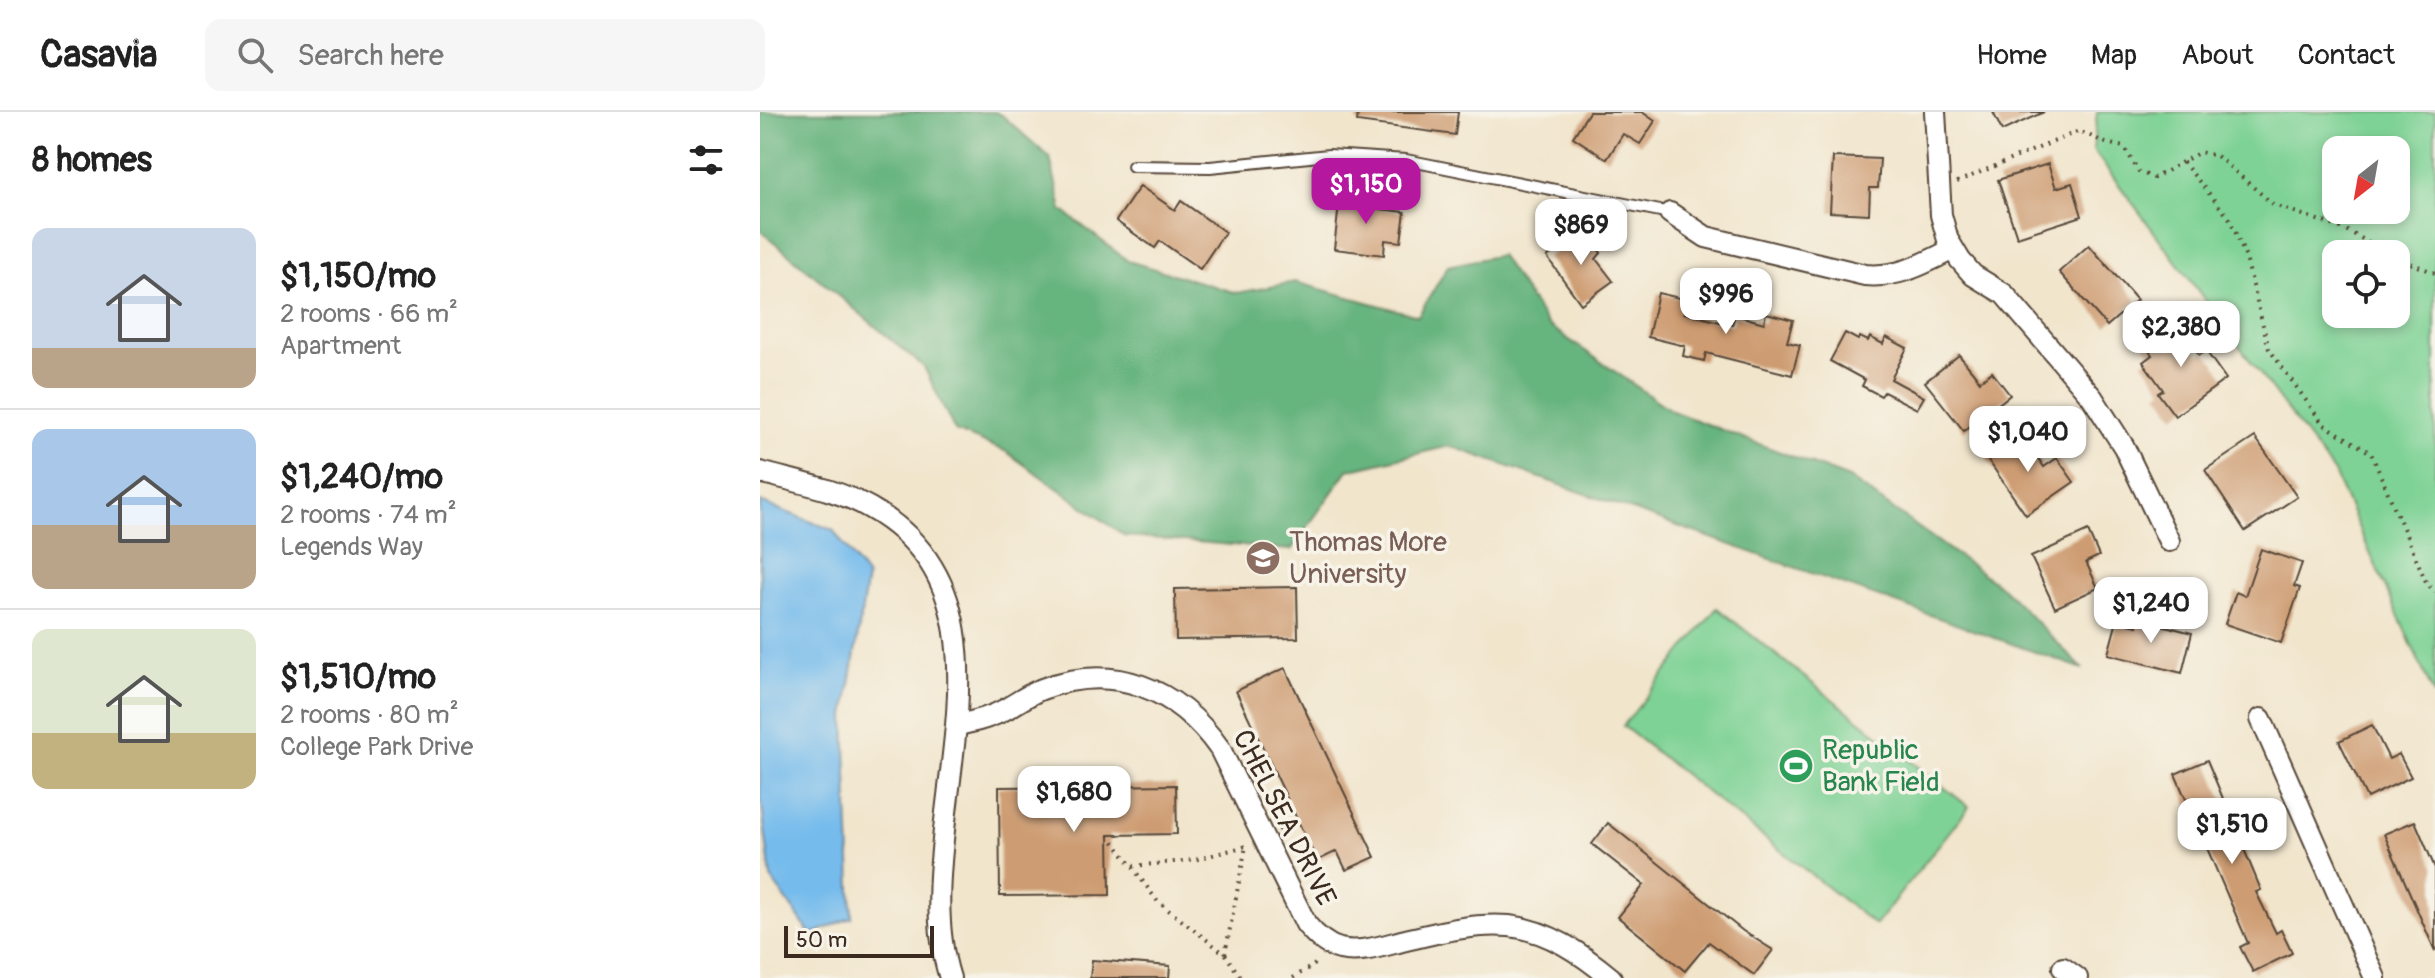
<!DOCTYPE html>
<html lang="en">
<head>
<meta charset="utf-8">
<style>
	:root { --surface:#fff; --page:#f6f6f6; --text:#222; --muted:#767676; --line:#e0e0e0; --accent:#b5179e }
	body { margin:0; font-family:Pangolin,sans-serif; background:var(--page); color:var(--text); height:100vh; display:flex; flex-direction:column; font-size:30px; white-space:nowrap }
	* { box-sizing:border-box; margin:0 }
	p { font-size:26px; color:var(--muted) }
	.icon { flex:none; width:44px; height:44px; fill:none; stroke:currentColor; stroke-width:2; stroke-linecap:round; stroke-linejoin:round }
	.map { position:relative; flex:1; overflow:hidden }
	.details { display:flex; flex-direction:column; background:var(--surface); width:760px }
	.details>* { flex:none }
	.needle { width:52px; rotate:211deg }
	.controls { position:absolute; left:1562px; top:24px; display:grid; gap:16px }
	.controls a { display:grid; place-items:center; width:88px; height:88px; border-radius:16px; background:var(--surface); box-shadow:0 4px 12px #0003; font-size:40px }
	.scale { position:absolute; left:24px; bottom:20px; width:150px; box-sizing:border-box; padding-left:8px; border:4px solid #3b2a1e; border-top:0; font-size:22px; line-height:28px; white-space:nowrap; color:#3b2a1e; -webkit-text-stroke:6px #f7f3e8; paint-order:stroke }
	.price { position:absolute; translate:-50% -68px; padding:0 18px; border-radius:16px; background:#fff; color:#222; font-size:26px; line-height:52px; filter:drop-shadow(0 2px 4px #0008) }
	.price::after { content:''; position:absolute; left:50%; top:48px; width:24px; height:18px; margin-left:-12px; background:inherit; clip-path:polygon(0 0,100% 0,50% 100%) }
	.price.selected { background:var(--accent); color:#fff }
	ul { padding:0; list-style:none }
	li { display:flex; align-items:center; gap:24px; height:200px; padding:0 32px }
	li+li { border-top:2px solid var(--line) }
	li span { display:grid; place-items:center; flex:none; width:224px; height:160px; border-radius:16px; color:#555 }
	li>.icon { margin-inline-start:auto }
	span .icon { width:96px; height:96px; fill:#fffc; stroke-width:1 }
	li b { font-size:34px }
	h2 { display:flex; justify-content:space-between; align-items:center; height:96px; padding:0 32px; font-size:34px }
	header { display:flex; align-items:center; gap:48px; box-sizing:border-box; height:112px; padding:0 40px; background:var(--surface); border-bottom:2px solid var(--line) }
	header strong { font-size:38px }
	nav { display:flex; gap:44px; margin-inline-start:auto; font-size:28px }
	.search { width:560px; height:72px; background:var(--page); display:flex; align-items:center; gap:20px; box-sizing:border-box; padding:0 28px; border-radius:16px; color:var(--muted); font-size:30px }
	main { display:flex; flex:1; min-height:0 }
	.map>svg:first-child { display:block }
	.green { fill:#7ed295; stroke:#5c7e5a; stroke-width:2; fill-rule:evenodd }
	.forest { fill:#66b47e; stroke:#506f4e; stroke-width:2 }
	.water { fill:#75bbec; stroke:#587285; stroke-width:2 }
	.building { fill:#ce9c72 }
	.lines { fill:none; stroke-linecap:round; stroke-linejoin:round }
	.lane-casing { stroke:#564638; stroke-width:14 }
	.street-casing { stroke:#564638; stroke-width:24 }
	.path { stroke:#564638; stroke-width:4; stroke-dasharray:2 6; stroke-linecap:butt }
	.lane { stroke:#fff; stroke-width:10 }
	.street { stroke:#fff; stroke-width:20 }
	.labels { text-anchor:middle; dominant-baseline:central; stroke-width:7; stroke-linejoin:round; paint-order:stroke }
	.education-label { font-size:28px; fill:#785e54; stroke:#f7f3e8; text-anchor:start }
	.leisure-label { font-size:28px; fill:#27864d; stroke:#f7f3e8; text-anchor:start }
	.street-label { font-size:28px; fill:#3b2a1e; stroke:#f7f3e8 }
</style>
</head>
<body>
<header>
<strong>Casavia</strong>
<div class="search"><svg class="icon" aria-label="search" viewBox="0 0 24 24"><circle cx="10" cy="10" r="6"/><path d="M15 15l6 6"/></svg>Search here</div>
<nav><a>Home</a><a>Map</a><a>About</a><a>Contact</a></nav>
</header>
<main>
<section class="details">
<h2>8 homes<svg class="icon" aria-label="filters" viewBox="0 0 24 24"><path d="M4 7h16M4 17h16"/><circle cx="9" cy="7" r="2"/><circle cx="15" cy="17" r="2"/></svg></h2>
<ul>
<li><span style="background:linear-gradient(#c9d6e8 75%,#b9a48a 0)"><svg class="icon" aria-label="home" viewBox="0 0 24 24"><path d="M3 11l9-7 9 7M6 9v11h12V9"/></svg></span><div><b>$1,150/mo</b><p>2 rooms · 66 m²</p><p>Apartment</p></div></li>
<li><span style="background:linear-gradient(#a9c7e8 60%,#b9a48a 0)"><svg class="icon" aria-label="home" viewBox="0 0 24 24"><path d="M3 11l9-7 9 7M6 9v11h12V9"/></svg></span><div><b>$1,240/mo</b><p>2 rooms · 74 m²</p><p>Legends Way</p></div></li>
<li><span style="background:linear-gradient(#dfe7d0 65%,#c2b280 0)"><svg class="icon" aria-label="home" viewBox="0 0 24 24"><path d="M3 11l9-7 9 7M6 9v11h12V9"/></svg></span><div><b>$1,510/mo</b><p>2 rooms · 80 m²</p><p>College Park Drive</p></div></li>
</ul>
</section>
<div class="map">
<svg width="1675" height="866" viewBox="0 0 1675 866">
	<rect width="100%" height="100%" fill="#f7f3e8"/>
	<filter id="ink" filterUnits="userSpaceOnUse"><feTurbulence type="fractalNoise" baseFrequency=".0125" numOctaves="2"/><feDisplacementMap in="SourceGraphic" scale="16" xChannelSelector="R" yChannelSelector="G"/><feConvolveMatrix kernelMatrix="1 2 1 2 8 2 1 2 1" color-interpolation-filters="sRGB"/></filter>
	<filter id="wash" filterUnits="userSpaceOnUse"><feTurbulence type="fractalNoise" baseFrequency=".006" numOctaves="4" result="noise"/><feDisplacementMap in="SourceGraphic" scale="32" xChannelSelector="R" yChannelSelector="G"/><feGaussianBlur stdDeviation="1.8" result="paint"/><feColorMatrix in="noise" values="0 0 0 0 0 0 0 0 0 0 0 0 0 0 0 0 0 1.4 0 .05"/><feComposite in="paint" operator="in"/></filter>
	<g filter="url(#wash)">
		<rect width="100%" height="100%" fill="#f1e5cc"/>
		<g class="green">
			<path d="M 1337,0 L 1675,0 L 1675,585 L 1574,361 L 1333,38 ZM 1576,38 L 1636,38 L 1636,98 L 1576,98 ZM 1576,142 L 1636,142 L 1636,202 L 1576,202 Z"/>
			<polygon points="957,496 1209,695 1115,813 863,614"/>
		</g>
		<polygon class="forest" points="0,0 235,0 243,4 290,46 302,98 368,149 477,181 535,170 658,204 688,154 740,143 788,213 912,299 1089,366 1243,476 1323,557 690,334 588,358 531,438 365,424 245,339 195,319 164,255 0,118"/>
		<polygon class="water" points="0,390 73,418 107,465 85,604 92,805 51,823 11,766 0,680"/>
		<g id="blocks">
			<g class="building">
				<polygon points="598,0 698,0 695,23 597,10"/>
				<polygon points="829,0 882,0 895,9 880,32 863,22 847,47 813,25"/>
				<polygon points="1233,0 1284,0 1242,19"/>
				<polygon points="1073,45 1120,47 1118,76 1110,76 1109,102 1070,100"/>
				<polygon points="1288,52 1296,76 1312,71 1322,104 1257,125 1238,68"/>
				<polygon points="380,74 415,98 421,89 465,120 440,157 400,129 395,136 356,109"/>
				<polygon points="580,83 612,87 611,96 645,100 641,130 625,128 624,143 574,137"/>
				<polygon points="825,118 841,141 836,147 853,169 821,192 787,145"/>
				<polygon points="1329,133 1377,188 1347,214 1299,160"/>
				<polygon points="898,181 924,187 924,201 972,213 975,203 1004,211 1006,201 1033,208 1027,230 1040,233 1032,263 946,241 944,249 923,244 925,234 888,225"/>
				<polygon points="1415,210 1439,243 1446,239 1466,267 1415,304 1398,281 1403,278 1383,250 1392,243 1384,232"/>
				<polygon points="1085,221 1098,228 1100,225 1108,229 1110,225 1123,232 1126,225 1147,236 1131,267 1164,285 1157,297 1124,280 1121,284 1102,274 1105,268 1070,249"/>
				<polygon points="1199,243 1220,269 1232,260 1250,283 1204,319 1165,270"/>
				<polygon points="1261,321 1284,355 1297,346 1314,370 1266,403 1226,345"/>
				<polygon points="1495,325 1537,385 1485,419 1445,358"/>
				<polygon points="1328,419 1339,444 1326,450 1338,476 1295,496 1271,445"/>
				<polygon points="1501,437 1542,451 1534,474 1540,476 1521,531 1465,512 1476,480 1485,484"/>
				<polygon points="537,475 538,526 416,528 415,477"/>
				<polygon points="1378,507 1432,521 1422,561 1348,542 1357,509 1377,514"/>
				<polygon points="525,556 615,745 586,758 577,739 557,749 476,579"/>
				<polygon points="1612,613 1629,647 1639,642 1651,665 1607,686 1579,629"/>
				<polygon points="1447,648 1501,778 1496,780 1516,821 1521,818 1532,841 1493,860 1480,835 1488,831 1415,662"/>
				<polygon points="416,673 417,722 349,723 350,783 240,784 239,675"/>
				<polygon points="1655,709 1675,756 1675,839 1624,722"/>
				<polygon points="848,711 983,819 1013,838 994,863 949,830 925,859 858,805 884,773 832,732"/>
				<polygon points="332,848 410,854 409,866 330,866"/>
			</g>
		</g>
	</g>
	<g filter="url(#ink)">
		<use href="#blocks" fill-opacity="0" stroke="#564638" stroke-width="2"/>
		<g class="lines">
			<defs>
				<polyline id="lane" points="373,54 450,55 569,43 646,48 910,101"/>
				<g id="street">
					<polyline points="1175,0 1181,103 1188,128 1200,148 1213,163 1244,182 1332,285 1364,335 1409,429"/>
					<path d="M 910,101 L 946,125 L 1105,163 C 1139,166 1163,152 1193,137"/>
					<path d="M 0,360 C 36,370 77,377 110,396 C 281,493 142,719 190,866"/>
					<polyline points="1501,607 1615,866"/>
					<path d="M 197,613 C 213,610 230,606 244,598 C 257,591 269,582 282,577 C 354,550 417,576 460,637 L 546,812 C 555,823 565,833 580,837 C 601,842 625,833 646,828 C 679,820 714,811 749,814 C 788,818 822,842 851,866"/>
					<polyline points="1303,856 1317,866"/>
				</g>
			</defs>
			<use href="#lane" class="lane-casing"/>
			<use href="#street" class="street-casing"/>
			<g class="path">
				<polyline points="1423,50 1470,107 1486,146 1509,237 1563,312 1611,341 1667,472 1675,480"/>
				<polyline points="1197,70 1319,19 1346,31 1364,35 1379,60 1394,66 1440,40 1457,44 1514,93 1584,117 1630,142"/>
				<polyline points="1636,145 1675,161"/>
				<polyline points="518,718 538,708"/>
				<polyline points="349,723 398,790 465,842 481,866"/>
				<polyline points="373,754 434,748 486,734"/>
				<polyline points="465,842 486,734"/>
				<polyline points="533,866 560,849"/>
			</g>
			<use href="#lane" class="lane"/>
			<use href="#street" class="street"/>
		</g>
	</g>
	<defs>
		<symbol id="university-disc" viewBox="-11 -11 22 22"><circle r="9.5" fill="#8d6e63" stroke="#f7f3e8"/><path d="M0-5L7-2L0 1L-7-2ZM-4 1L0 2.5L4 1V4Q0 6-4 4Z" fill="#fff"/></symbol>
		<symbol id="stadium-disc" viewBox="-11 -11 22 22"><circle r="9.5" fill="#2e9e5b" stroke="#f7f3e8"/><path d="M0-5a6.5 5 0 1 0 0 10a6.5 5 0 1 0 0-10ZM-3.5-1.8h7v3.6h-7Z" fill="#fff"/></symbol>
	</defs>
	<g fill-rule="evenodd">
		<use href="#university-disc" x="483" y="426" width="40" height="40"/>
		<use href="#stadium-disc" x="1016" y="634" width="40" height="40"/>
	</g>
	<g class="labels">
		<g class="education-label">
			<text x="529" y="430">Thomas More<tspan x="529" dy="32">University</tspan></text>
		</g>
		<g class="leisure-label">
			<text x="1062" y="638">Republic<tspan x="1062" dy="32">Bank Field</tspan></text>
		</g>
		<g class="street-label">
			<text transform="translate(524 706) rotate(63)">CHELSEA DRIVE</text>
		</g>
	</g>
</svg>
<div class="controls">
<a><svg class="needle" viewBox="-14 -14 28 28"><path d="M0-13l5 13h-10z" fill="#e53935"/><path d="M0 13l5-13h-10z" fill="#767676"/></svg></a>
<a><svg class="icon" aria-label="locate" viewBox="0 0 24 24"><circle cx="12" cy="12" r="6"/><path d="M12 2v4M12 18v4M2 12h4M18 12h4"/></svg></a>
</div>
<div class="scale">50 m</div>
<b class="price selected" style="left:606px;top:114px">$1,150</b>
<b class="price" style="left:821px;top:155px">$869</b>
<b class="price" style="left:966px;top:224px">$996</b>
<b class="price" style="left:1421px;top:257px">$2,380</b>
<b class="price" style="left:1268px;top:362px">$1,040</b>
<b class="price" style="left:1391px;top:533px">$1,240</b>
<b class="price" style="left:314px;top:722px">$1,680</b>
<b class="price" style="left:1472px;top:754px">$1,510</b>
</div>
</main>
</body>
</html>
